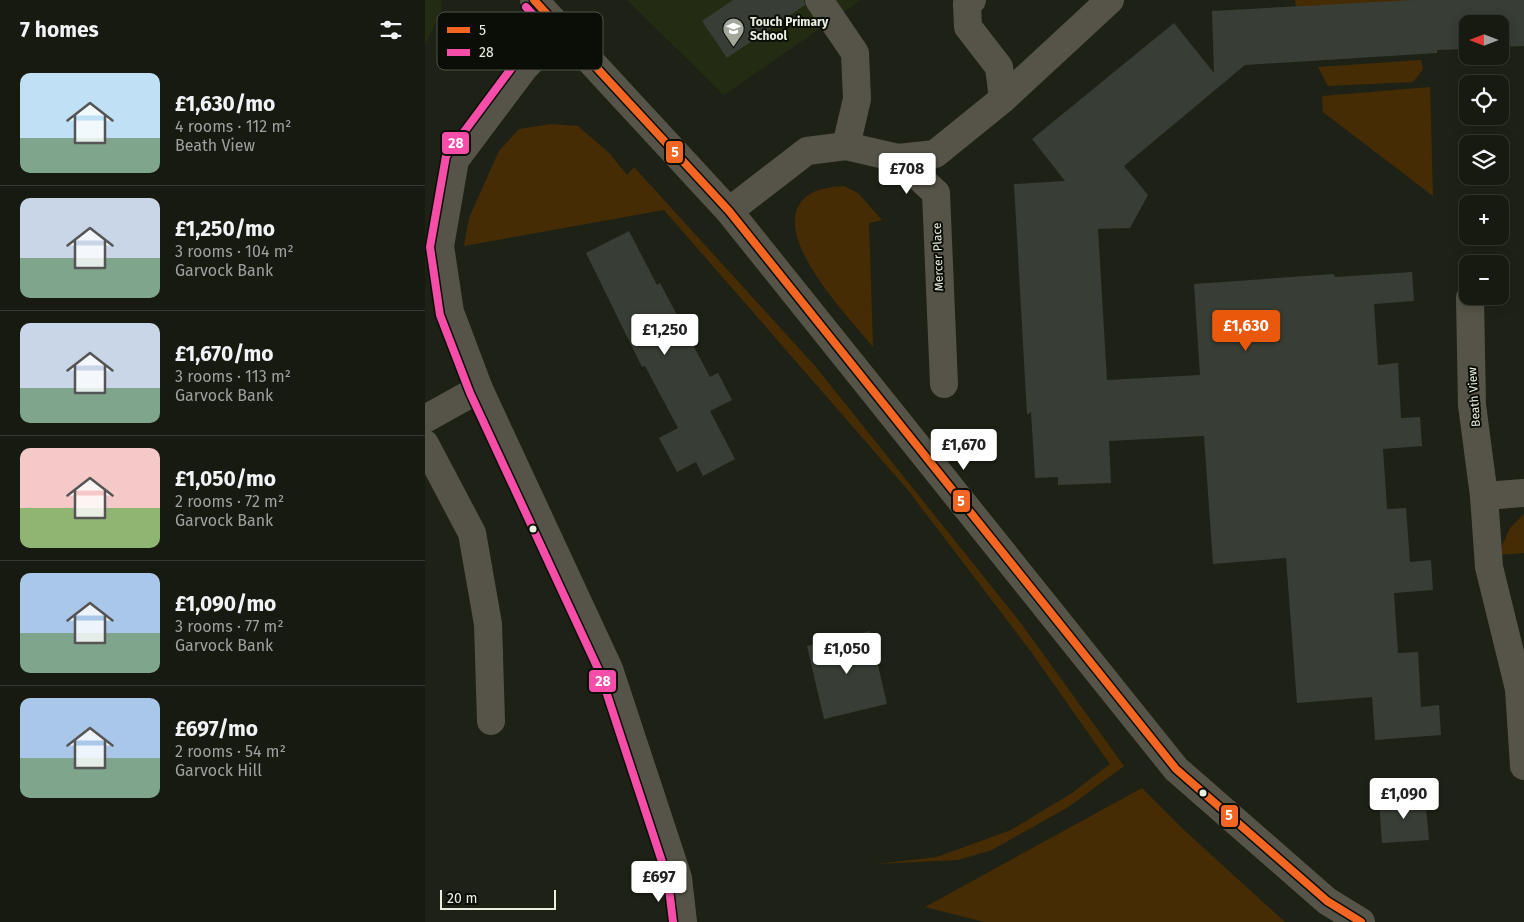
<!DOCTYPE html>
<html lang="en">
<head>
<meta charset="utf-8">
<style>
	:root { --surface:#161a10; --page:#23271e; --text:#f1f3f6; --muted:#9ea19f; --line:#353830; --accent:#ea580c }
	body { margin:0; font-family:"Fira Sans",sans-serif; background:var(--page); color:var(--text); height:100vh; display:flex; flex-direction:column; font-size:19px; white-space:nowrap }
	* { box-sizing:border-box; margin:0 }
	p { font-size:16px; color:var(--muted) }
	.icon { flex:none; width:28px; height:28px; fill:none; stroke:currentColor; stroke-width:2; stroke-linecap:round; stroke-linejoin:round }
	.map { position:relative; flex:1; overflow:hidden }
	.sheet { display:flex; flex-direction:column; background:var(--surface); width:425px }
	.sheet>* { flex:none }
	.needle { width:32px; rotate:270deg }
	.tools { position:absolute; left:1034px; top:15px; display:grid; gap:10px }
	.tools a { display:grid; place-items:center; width:50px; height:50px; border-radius:10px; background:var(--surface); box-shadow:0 2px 12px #0003,0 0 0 1px var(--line); font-size:25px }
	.scale { position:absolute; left:15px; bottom:12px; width:116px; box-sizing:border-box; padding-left:5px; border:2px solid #eaefe2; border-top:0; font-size:14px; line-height:18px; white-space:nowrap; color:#eaefe2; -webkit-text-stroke:4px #0b0e06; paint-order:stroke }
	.price { position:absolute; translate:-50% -42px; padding:0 11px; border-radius:5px; background:#fff; color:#222; font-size:16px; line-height:32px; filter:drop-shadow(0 1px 2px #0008) }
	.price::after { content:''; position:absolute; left:50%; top:30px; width:15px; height:11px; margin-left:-8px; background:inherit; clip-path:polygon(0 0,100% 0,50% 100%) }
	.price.on { background:var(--accent); color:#fff }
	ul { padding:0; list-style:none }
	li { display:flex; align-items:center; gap:15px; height:125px; padding:0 20px }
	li+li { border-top:1px solid var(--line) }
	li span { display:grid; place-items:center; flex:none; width:140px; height:100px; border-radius:10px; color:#555 }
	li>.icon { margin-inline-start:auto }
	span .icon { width:60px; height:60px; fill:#fffc; stroke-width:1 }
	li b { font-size:21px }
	h2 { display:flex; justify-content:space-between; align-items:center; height:60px; padding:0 20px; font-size:21px }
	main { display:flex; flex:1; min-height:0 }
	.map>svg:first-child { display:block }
	.built { fill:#232c12 }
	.green { fill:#462c04 }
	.building { fill:#383e35 }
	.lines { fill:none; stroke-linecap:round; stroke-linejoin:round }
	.minor { stroke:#565448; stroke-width:28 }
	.bus-1-casing { stroke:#0b0e06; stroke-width:11 }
	.bus-2-casing { stroke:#0b0e06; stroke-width:11 }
	.bus-1 { stroke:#f26522; stroke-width:8 }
	.bus-2 { stroke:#f54da8; stroke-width:8 }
	.bus-dot { fill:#eaefe2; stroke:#0b0e06; stroke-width:2 }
	.labels { text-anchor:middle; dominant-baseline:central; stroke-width:4; stroke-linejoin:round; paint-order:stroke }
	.poi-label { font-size:12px; font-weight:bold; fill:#eaefe2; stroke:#0b0e06; text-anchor:start }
	.street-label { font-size:12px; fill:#eaefe2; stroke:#0b0e06 }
	.key { fill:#0b0e06; stroke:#4e5248; stroke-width:1 }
	.key-label { font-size:14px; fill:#eaefe2 }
	.line-badge { stroke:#0b0e06; stroke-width:2 }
	.badge-label { font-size:14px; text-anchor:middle; font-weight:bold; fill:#fff }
</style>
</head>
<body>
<main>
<section class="sheet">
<h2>7 homes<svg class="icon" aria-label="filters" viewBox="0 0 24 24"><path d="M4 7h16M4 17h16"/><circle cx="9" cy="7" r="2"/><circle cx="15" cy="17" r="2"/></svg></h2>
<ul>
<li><span style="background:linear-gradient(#bfe0f5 65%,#7fa58c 0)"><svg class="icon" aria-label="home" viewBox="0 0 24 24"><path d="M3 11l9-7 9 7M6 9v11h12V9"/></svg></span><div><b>£1,630/mo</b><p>4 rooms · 112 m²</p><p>Beath View</p></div></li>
<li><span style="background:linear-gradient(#c9d6e8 60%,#7fa58c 0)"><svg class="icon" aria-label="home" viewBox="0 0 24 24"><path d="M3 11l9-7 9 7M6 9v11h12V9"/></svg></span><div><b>£1,250/mo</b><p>3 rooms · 104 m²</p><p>Garvock Bank</p></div></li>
<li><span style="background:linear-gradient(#c9d6e8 65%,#7fa58c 0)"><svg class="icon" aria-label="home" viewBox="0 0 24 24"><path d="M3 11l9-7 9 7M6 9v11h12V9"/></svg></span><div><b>£1,670/mo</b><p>3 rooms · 113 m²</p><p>Garvock Bank</p></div></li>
<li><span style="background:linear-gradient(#f6c9c9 60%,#8fb573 0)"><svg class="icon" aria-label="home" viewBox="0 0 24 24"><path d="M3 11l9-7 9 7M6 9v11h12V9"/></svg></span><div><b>£1,050/mo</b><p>2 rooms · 72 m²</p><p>Garvock Bank</p></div></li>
<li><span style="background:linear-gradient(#a9c7e8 60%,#7fa58c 0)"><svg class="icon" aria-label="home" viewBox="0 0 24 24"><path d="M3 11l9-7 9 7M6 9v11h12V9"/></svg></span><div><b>£1,090/mo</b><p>3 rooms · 77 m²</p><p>Garvock Bank</p></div></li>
<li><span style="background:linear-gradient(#a9c7e8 60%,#7fa58c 0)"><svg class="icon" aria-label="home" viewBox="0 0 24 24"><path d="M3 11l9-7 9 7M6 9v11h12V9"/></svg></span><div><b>£697/mo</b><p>2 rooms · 54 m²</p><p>Garvock Hill</p></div></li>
</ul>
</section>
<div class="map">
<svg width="1099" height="922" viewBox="0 0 1099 922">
	<rect width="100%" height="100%" fill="#1e2216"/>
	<g class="built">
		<polygon points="0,0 16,0 17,9 0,45"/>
		<polygon points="202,0 436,0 299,95"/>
	</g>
	<g class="green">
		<polygon points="870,0 998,0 871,7"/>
		<polygon points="996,60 998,69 988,82 903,86 893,67"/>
		<polygon points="1005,87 1008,196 898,112 897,96"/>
		<polygon points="126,124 153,126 184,153 202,175 209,167 390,366 595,622 699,766 645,806 567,850 533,860 451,864 512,857 586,830 647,793 685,764 604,649 482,489 239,210 39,246 44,218 74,151 94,129"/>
		<path d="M 419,186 L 433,193 L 457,220 L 444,223 L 448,347 C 426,319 338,231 382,196 C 392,188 407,187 419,186 Z"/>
		<polygon points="1099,514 1099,553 1073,555 1085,528"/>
		<polygon points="717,788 759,830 860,922 559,922 500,907"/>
	</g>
	<g class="building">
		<polygon points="308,0 379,0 380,5 302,58 277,21"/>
		<polygon points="989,0 1099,0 1099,46 1075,47 1075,24 1042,24 1042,49 1012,50 1012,53 820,65 699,166 723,195 705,228 673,229 682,380 775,375 769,284 909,274 910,277 987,272 989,301 949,304 953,365 973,363 976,418 995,417 997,446 958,449 962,509 981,508 985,562 1006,560 1008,590 969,593 973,653 993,652 996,707 1014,705 1016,735 950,740 947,697 872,703 861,558 788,564 779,436 684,441 686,483 633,485 633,477 610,478 606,412 602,415 589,184 640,181 607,139 749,23 789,73 787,11"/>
		<polygon points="204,231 232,285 235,283 285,377 293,373 307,400 285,411 310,459 278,476 271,462 252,472 234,438 253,428 220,366 217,367 161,253"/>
		<polygon points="445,631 462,704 399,719 382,646"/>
		<polygon points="1000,797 1004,840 957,843 954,800"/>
	</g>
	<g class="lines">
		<g class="minor">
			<polyline points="109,0 304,211 751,769 902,901 936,922"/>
			<polyline points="394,0 430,53 432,99 421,146"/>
			<polyline points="547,0 542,4 543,27 574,67 578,99"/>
			<polyline points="135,30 99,68 30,160 15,246 25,312 54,389 184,669 253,878 258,922"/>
			<polyline points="473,158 510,154 578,99 685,0"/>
			<polyline points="304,211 382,151 421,146 473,158 511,193 519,384"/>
			<polyline points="1045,298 1047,405 1059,496 1064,567 1094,689 1099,766"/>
			<polyline points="0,419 54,389"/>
			<polyline points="0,444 47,533 63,624 66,721"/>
			<polyline points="1059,496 1099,493"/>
		</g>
		<defs>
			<polyline id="bus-1" points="109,0 304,211 751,769 902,901 936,922"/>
			<polyline id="bus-2" points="101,7 122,30 91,62 21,156 5,247 15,315 45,393 175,673 243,880 248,922"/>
		</defs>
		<use href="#bus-1" class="bus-1-casing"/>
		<use href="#bus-2" class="bus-2-casing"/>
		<use href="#bus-1" class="bus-1"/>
		<use href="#bus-2" class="bus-2"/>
	</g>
	<defs>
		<symbol id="school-pin" viewBox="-11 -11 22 30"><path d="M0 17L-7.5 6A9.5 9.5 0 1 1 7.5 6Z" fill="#a3a79b" stroke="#0b0e06"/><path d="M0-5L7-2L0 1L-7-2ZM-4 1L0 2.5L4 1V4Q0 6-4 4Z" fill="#fff"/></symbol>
	</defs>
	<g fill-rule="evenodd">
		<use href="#school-pin" x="296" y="16" width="25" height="34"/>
	</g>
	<g class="bus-dot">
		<circle cx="108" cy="529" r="4.5"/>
		<circle cx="778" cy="793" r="4.5"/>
	</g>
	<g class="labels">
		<g class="poi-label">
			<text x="325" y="22">Touch Primary<tspan x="325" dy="14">School</tspan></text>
		</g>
		<g class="street-label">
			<text transform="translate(513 257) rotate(-92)">Mercer Place</text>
			<text transform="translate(1049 397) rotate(-94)">Beath View</text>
		</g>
	</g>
	<rect x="12" y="12" width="166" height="58" rx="8" class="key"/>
	<rect x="22" y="27" width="23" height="6" fill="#f26522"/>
	<rect x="22" y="49" width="23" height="7" fill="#f54da8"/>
	<g class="key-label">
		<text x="54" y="35">5</text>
		<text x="54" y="57">28</text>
	</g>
	<g class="line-badge">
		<rect x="16" y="131" width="29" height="24" rx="5" fill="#f54da8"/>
		<rect x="240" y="140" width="19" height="24" rx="5" fill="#f26522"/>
		<rect x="527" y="489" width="19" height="24" rx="5" fill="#f26522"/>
		<rect x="163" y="669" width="29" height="24" rx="5" fill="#f54da8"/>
		<rect x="795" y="804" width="19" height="24" rx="5" fill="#f26522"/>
	</g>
	<g class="badge-label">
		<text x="31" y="148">28</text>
		<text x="250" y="157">5</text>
		<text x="536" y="506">5</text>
		<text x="178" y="686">28</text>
		<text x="804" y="820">5</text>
	</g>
</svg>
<div class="tools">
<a><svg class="needle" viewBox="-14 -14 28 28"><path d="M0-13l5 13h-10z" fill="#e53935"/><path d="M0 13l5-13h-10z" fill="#9ea19f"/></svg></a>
<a><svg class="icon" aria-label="locate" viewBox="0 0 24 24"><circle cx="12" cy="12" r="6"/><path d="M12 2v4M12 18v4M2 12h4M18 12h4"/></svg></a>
<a><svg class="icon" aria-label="layers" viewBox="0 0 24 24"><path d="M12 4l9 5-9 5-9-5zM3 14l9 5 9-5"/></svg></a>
<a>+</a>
<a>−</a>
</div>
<div class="scale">20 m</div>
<b class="price" style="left:482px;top:195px">£708</b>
<b class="price on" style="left:821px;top:352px">£1,630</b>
<b class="price" style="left:240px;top:356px">£1,250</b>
<b class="price" style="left:539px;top:471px">£1,670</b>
<b class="price" style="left:422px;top:675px">£1,050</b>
<b class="price" style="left:979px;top:820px">£1,090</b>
<b class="price" style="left:234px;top:903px">£697</b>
</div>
</main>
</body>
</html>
